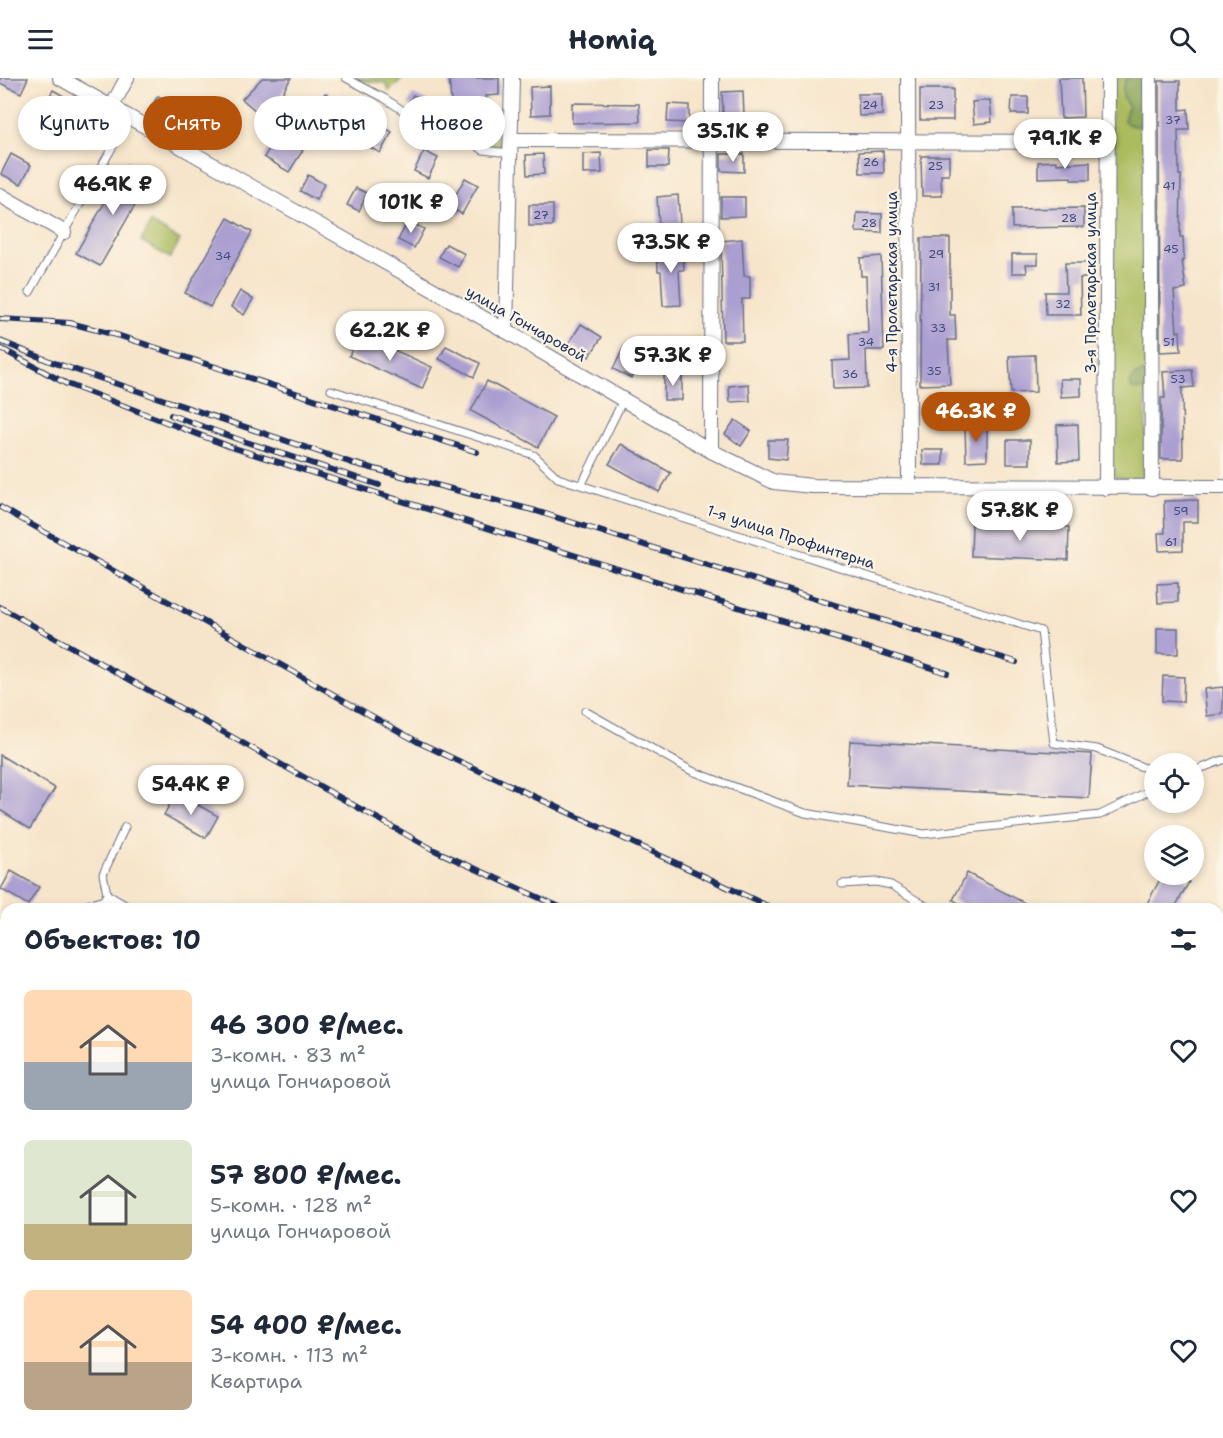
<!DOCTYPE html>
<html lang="ru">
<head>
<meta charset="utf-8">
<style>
	:root { --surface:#fff; --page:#f6f6f7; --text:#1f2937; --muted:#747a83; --accent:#b45309 }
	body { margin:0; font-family:"Shantell Sans",sans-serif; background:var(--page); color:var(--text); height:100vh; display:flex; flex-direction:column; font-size:22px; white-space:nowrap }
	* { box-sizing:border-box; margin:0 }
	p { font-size:20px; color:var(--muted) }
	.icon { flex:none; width:33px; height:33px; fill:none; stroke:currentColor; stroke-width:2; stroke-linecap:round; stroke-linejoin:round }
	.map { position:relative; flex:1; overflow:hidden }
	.details { position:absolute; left:0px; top:825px; width:1224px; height:536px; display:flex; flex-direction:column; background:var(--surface); border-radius:18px 18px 0 0; box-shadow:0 3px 9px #0003 }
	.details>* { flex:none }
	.hud { position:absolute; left:18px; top:18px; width:600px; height:54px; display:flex; gap:12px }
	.buttons { position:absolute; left:1144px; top:675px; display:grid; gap:12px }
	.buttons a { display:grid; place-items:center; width:60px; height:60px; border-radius:50%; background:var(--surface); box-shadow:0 3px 9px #0003; font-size:30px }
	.price { position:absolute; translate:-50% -51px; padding:0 14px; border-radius:21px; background:#fff; color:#222; font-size:20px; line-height:39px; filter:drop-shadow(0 2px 3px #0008) }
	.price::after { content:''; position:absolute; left:50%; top:36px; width:18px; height:14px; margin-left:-9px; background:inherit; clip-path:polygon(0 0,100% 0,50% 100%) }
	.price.active { background:var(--accent); color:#fff }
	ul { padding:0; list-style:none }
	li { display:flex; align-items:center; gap:18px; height:150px; padding:0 24px }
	li span { display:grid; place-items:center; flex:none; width:168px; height:120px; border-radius:9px; color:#555 }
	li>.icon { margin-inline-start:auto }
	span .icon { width:72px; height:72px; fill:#fffc; stroke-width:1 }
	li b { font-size:26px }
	h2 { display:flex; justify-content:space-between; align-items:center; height:72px; padding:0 24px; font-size:26px }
	.pill { padding:0 21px; border-radius:27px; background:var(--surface); box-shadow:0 3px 9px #0003; font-size:21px; line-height:54px }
	.pill.active { background:var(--accent); color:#fff }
	header { display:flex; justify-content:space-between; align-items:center; height:78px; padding:0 24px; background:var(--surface); font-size:27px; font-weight:700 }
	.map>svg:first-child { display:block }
	.green { fill:#abbc5f; stroke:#63765e; stroke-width:1.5 }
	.forest { fill:#88a456; stroke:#526a5a; stroke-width:1.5 }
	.building { fill:#ab9fd2 }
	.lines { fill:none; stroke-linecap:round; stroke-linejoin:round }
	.lane-casing { stroke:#686f84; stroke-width:9 }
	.street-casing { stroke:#686f84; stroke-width:16 }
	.lane { stroke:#fff; stroke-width:7 }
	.street { stroke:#fff; stroke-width:14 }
	.rail-casing { stroke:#1b2f5e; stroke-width:6 }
	.rail { stroke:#fcf5e5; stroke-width:4; stroke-dasharray:11; stroke-linecap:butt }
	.labels { text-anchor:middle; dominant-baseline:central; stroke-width:4.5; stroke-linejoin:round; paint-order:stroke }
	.number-label { font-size:12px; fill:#3f4b7b }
	.street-label { font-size:15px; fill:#1b2f5e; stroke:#fcf5e5 }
</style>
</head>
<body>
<header><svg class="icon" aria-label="menu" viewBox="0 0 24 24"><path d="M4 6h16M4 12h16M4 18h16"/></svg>Homiq<svg class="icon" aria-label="search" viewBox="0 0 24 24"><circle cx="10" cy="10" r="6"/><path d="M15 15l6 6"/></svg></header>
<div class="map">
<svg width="1223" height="1360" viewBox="0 0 1223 1360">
	<rect width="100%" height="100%" fill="#fcf5e5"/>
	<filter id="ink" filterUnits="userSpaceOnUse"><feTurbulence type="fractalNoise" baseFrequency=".0167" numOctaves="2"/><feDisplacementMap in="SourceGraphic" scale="12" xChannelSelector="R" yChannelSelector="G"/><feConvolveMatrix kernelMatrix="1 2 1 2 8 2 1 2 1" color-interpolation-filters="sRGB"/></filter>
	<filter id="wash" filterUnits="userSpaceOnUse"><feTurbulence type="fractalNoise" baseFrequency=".008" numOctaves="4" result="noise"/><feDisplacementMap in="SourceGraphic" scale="24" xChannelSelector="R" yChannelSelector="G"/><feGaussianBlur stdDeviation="1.35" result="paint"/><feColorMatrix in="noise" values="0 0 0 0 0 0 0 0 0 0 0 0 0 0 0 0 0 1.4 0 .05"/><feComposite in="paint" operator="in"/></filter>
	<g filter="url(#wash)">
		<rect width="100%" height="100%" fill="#f7e5cb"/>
		<g class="green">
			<polygon points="353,0 403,0 389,13 386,5 361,3"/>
			<polygon points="1111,0 1144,0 1146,387 1142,402 1115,400 1109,374"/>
			<polygon points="496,38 501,46 500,68 488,69 485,66 487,61 486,47 489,39"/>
			<polygon points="151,145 180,162 170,180 141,163"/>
		</g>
		<g class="forest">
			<path d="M 1127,0 L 1140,0 C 1146,7 1146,18 1140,26 L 1144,38 L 1139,49 L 1130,47 L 1124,43 L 1128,27 C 1121,18 1121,10 1127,0 Z"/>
			<path d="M 1144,295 L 1148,296 L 1148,308 L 1142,312 L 1132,311 L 1130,307 C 1131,299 1137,295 1144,295 Z"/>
		</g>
		<g id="blocks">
			<g class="building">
				<polygon points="0,0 28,0 21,15 0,5"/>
				<polygon points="262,0 291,0 273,31 263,26 262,34 256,33 242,21"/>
				<polygon points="449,0 499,0 499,17 486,18 488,44 483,44 483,60 473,59 472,43 441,43 430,38 429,40 408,26 413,17 452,35"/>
				<polygon points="1059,0 1082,0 1083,39 1061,40"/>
				<polygon points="1159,3 1180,3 1180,32 1188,31 1189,52 1178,52 1179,97 1181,97 1180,159 1183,159 1184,182 1182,182 1186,211 1174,213 1177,254 1180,253 1181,273 1160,274"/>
				<polygon points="550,8 550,36 531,37 530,9"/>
				<rect x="920" y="11" width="33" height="31"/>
				<polygon points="53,12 83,29 72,49 42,32"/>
				<polygon points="743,13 744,38 723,39 722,14"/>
				<polygon points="325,15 343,25 330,49 312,40"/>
				<polygon points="858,16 882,16 882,37 859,38"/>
				<polygon points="158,18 168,24 161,35 151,29"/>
				<polygon points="1012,19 1028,19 1028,36 1011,36"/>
				<polygon points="990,22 992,44 974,46 972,24"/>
				<polygon points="572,25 639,26 640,44 572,45"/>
				<polygon points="668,26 689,27 689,45 667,44"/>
				<polygon points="212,44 225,52 215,69 202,61"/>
				<polygon points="376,45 392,54 380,75 364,66"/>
				<polygon points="278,57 303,72 289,94 264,79"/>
				<polygon points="649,72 669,72 668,89 649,89"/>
				<polygon points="424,73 438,80 428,100 414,93"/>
				<polygon points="883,73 884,95 860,95 859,74"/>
				<polygon points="601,75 602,95 583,96 583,76"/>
				<polygon points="11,76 31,87 21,106 1,96"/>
				<polygon points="543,76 544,96 527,97 526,77"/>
				<polygon points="721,76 744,76 744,94 721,93"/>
				<polygon points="921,78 949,78 949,97 941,97 942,118 922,118"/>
				<polygon points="1057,83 1057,86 1090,84 1090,102 1071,102 1071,99 1038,100 1038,84"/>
				<polygon points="126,87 150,101 100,188 76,175"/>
				<polygon points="308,97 324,106 316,122 300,113"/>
				<polygon points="465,100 478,107 462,136 449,129"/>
				<polygon points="356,110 367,115 359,133 347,127"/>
				<polygon points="678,117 680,146 659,148 657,119"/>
				<polygon points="721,119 745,119 745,138 721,139"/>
				<rect x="529" y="127" width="24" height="21"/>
				<polygon points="1084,130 1084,149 1012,150 1012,131"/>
				<polygon points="857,135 882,136 882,155 856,154"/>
				<polygon points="228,140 252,154 210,229 185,215"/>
				<polygon points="408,143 424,151 414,170 398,162"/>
				<polygon points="921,160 950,160 950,237 955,237 956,262 948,262 950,306 920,307"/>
				<polygon points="742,161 744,198 750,198 750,221 742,221 743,263 723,263 721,163"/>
				<polygon points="446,166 465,176 458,189 439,179"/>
				<polygon points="683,169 684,192 679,192 681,227 663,228 661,193 658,193 657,171"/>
				<polygon points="1012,176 1038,176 1038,186 1026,186 1027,195 1012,195"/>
				<polygon points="881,178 884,272 866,272 867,310 833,311 832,283 850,282 849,256 868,255 866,198 861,198 860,180"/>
				<polygon points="1065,185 1087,185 1087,200 1080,200 1081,237 1046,237 1045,214 1066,214"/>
				<polygon points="240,213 253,221 244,237 231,229"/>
				<polygon points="581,246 602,259 589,279 569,265"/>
				<polygon points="359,256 432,289 422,311 349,278"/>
				<polygon points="446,268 480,285 474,299 439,281"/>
				<polygon points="624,269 642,279 631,300 613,291"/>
				<polygon points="1035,277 1036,314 1011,315 1009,278"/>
				<polygon points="1192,292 1194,309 1182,310 1183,381 1161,381 1161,320 1165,320 1163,294"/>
				<rect x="664" y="296" width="18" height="26"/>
				<polygon points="1060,301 1081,301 1081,318 1061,319"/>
				<polygon points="487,303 554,339 538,369 471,333"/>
				<polygon points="749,306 750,323 730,324 729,308"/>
				<polygon points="735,342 751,353 741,368 725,356"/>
				<polygon points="1078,346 1079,383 1058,384 1057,347"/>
				<polygon points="965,348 987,348 987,382 966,383"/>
				<polygon points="768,362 788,362 786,382 768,380"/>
				<rect x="1007" y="362" width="23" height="24"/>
				<polygon points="621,366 671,395 659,414 609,386"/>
				<polygon points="922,372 943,372 943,387 923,387"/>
				<polygon points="1198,422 1198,444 1183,444 1183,472 1159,473 1158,455 1165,455 1164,423"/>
				<polygon points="972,446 1069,449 1068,482 971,478"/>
				<polygon points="1178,505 1178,524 1158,525 1157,506"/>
				<rect x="1157" y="550" width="21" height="26"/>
				<polygon points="1163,598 1184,599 1183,624 1162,623"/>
				<polygon points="1223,609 1223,636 1207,638 1204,611"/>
				<polygon points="850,663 1092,676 1089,720 847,707"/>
				<polygon points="0,677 55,710 30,751 0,732"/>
				<polygon points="176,715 218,738 206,760 164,737"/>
				<polygon points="11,793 39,809 28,827 1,811"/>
				<polygon points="967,795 1036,831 970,831 953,822"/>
				<polygon points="1163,796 1175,796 1189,804 1174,831 1144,831"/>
			</g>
		</g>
	</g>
	<g filter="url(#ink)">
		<use href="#blocks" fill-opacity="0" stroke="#686f84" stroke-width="1.5"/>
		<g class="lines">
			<defs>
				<g id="lane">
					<polyline points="346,0 384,20 419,43 455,54 483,72 510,75"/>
					<polyline points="30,214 129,40"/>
					<polyline points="331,312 534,377 558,400 1041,553 1054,665 1097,671 1155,694"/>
					<polyline points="582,406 623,322"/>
					<polyline points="585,633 692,693 805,735 924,756 1100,737 1155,710"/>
					<polyline points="1194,693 1223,682"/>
					<polyline points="842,806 876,804 891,807 931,831"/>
					<polyline points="72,831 108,821 103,796 125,749"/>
					<polyline points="0,844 6,844"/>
					<polyline points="1218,987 1223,989"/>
					<polyline points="0,1288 2,1256 6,1237"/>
					<polyline points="305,1354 321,1360"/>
					<polyline points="241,1360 244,1354"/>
				</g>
				<g id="street">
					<polyline points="60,0 506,253 711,373 774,404 812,408 1223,409"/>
					<polyline points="908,0 909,407"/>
					<polyline points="1150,0 1152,410"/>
					<polyline points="111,30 127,0"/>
					<polyline points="511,62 1108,64"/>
					<polyline points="0,117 64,154"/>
					<polyline points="506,253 512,0"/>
					<polyline points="711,373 712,0"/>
					<polyline points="1106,410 1108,0"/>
					<polyline points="108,821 125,831"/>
					<polyline points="1218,1291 1223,1294"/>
					<polyline points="561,1354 569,1360"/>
					<polyline points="1022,1354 1032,1360"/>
					<polyline points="140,1360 142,1354"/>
				</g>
			</defs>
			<use href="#lane" class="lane-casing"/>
			<use href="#street" class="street-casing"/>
			<use href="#lane" class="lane"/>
			<use href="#street" class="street"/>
			<defs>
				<g id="rail">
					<polyline points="0,241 70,245 120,258 477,374"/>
					<polyline points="0,263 52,284 352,385 536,433 1016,584"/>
					<polyline points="0,270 67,306 231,369 947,595"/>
					<polyline points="171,337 240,362 379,407"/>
					<polyline points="0,429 418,664 774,831"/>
					<polyline points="0,529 432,771 564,831"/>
					<polyline points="0,991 6,997"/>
					<polyline points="1218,1079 1223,1082"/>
					<polyline points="1218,1114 1223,1117"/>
				</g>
			</defs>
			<use href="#rail" class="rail-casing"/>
			<use href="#rail" class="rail"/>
		</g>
	</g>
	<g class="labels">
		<g class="number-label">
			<text x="870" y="27">24</text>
			<text x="936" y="27">23</text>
			<text x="1173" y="42">37</text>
			<text x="871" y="84">26</text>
			<text x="935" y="88">25</text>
			<text x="1169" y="108">41</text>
			<text x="541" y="137">27</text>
			<text x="1069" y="140">28</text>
			<text x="869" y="145">28</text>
			<text x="1171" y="171">45</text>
			<text x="936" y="176">29</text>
			<text x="223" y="178">34</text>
			<text x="934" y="209">31</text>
			<text x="1063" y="226">32</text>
			<text x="938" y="250">33</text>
			<text x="866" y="264">34</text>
			<text x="1169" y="264">51</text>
			<text x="934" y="293">35</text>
			<text x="850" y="296">36</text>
			<text x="1178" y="301">53</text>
			<text x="1181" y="433">59</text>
			<text x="1171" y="464">61</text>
		</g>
		<g class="street-label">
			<text transform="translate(892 204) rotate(-90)">4-я Пролетарская улица</text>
			<text transform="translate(1091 205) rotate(-90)">3-я Пролетарская улица</text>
			<text transform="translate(526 246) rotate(30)">улица Гончаровой</text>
			<text transform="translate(791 459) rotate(18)">1-я улица Профинтерна</text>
		</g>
	</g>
</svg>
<div class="buttons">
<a><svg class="icon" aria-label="locate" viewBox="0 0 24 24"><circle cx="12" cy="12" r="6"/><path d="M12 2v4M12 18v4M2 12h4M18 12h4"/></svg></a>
<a><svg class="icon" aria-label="layers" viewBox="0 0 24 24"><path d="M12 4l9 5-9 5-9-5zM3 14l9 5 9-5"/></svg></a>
</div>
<b class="price" style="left:733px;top:85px">35.1K ₽</b>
<b class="price" style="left:1065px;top:92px">79.1K ₽</b>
<b class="price" style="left:113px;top:138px">46.9K ₽</b>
<b class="price" style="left:411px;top:156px">101K ₽</b>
<b class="price" style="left:671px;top:196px">73.5K ₽</b>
<b class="price" style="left:390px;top:284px">62.2K ₽</b>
<b class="price" style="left:673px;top:309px">57.3K ₽</b>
<b class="price active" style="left:976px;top:365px">46.3K ₽</b>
<b class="price" style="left:1020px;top:464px">57.8K ₽</b>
<b class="price" style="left:191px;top:738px">54.4K ₽</b>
<div class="hud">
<a class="pill">Купить</a>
<a class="pill active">Снять</a>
<a class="pill">Фильтры</a>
<a class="pill">Новое</a>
</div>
<section class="details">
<h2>Объектов: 10<svg class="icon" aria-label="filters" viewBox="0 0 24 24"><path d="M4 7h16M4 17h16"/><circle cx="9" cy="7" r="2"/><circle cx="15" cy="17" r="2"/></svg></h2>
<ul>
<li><span style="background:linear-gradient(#ffd9b3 60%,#9aa5b1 0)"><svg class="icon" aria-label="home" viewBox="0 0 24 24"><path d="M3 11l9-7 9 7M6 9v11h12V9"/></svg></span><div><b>46 300 ₽/мес.</b><p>3-комн. · 83 m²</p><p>улица Гончаровой</p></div><svg class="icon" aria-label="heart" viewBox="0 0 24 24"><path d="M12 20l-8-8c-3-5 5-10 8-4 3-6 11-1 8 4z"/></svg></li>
<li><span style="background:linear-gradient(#dfe7d0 70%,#c2b280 0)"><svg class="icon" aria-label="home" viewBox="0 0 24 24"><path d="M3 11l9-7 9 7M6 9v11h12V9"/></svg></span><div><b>57 800 ₽/мес.</b><p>5-комн. · 128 m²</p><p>улица Гончаровой</p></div><svg class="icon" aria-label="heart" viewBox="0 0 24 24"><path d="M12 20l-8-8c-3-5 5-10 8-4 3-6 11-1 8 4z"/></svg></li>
<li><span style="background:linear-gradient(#ffd9b3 60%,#b9a48a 0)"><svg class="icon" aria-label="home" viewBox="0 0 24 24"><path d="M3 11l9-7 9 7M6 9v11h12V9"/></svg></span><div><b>54 400 ₽/мес.</b><p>3-комн. · 113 m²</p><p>Квартира</p></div><svg class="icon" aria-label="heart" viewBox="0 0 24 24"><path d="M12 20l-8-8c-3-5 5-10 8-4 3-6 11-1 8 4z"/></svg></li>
</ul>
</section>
</div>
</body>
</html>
